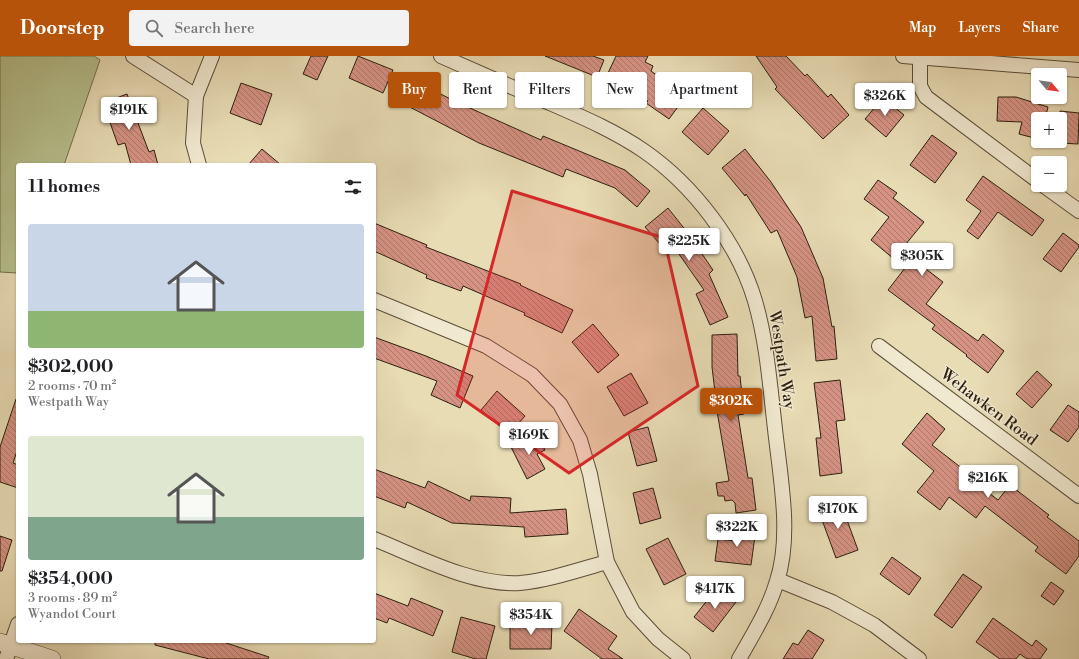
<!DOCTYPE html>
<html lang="en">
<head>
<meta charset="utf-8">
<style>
	:root { --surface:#fff; --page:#f2f2f2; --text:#202124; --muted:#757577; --accent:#b45309 }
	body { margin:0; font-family:"Libre Bodoni",serif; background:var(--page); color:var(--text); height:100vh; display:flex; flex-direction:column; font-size:15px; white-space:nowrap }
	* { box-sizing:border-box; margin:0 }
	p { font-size:13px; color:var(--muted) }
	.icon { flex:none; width:22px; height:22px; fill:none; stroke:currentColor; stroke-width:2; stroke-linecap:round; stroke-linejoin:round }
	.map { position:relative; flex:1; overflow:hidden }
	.side { position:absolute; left:16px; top:107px; width:360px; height:480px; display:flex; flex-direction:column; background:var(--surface); border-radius:4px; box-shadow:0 1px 3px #0004 }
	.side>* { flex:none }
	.hud { position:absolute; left:388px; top:16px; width:380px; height:36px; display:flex; gap:8px }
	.needle { width:26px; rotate:119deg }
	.buttons { position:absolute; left:1031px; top:12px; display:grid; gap:8px }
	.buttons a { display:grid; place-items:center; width:36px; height:36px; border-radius:4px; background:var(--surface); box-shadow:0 1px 3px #0004; font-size:20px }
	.price { position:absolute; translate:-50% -34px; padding:0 9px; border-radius:4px; background:#fff; color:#222; font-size:13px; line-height:26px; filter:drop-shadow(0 1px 2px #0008) }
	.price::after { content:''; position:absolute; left:50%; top:24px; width:12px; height:9px; margin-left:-6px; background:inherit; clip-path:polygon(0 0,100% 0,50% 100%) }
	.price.current { background:var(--accent); color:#fff }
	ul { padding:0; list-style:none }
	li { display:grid; align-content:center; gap:8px; height:212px; padding:0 12px }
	li span { display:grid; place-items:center; height:124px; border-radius:4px; color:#555 }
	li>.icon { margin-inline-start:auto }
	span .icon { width:72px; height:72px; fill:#fffc; stroke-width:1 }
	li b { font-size:17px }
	h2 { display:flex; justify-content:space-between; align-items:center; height:48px; padding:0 12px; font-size:17px }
	.pill { padding:0 14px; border-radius:4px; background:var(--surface); box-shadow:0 1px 3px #0004; font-size:14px; line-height:36px }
	.pill.current { background:var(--accent); color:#fff }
	header { display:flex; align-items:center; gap:24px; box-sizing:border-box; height:56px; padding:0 20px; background:var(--accent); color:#fff }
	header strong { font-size:19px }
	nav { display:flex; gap:22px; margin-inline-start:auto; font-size:14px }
	.search { width:280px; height:36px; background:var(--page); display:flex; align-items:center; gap:10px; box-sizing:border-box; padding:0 14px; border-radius:4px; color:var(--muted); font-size:15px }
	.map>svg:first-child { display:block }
	.park { fill:#b6c08d; stroke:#72704e }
	.building { fill:url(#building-back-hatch); stroke:#2d1f10 }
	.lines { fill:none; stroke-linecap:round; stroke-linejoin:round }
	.minor-casing { stroke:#5c4e39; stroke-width:16 }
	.tertiary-casing { stroke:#5c4e39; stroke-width:18 }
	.minor { stroke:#f0e8cf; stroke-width:14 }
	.tertiary { stroke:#f0e8cf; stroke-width:17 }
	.marked { fill:#d62828; fill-opacity:0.2; stroke:#d62828; stroke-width:3; stroke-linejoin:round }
	.labels { text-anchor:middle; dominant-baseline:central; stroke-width:3; stroke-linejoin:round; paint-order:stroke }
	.street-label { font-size:16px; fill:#2d1f10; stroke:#f0e8cf }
</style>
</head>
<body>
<header>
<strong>Doorstep</strong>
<div class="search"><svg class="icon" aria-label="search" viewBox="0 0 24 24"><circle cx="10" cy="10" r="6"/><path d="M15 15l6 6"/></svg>Search here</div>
<nav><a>Map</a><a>Layers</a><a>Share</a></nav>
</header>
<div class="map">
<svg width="1079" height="603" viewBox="0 0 1079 603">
	<defs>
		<pattern id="building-back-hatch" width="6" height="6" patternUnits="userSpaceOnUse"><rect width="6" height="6" fill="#d69384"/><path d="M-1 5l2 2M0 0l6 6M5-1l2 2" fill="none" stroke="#ae776b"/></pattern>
	</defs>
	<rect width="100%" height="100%" fill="#e8dcb5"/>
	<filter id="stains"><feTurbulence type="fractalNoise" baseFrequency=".005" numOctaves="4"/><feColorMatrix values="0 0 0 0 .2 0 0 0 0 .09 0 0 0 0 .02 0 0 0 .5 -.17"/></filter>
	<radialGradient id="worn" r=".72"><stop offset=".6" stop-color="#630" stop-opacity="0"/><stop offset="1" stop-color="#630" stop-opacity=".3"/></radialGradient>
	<polygon class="park" points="0,0 94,0 100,4 64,109 18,109 18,217 0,216"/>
	<g class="building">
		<polygon points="311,0 328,0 317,24 303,18"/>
		<polygon points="358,0 393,14 383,37 349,22"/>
		<polygon points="545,0 593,0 604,4 597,21"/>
		<polygon points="616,0 648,0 645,6 653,10 651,15 686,40 669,63 646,47 648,45 622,33 626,25 608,17"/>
		<polygon points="756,0 786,0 805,20 807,18 828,41 831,38 849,59 823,83 775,33 777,31"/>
		<polygon points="415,24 452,44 541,84 543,80 625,114 650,135 637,151 615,132 566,113 563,121 479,87 402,47"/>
		<polygon points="241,27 272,38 261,69 230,57"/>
		<polygon points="127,38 149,96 154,94 158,109 131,109 125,87 118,89 103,47"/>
		<polygon points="998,41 1016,41 1048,51 1045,63 1038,63 1038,83 1019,78 1022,66 997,65"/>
		<polygon points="883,42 904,59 886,81 865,63"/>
		<polygon points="703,52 729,75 708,99 682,76"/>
		<polygon points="1060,55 1079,57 1078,88 1060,87"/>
		<polygon points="932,79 957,97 935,127 910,109"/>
		<polygon points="262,93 281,109 248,109"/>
		<polygon points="745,93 771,126 801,171 823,222 832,271 834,270 837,303 816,305 812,260 805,262 797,221 777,174 771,177 746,138 745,140 722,112"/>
		<polygon points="983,120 1044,164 1032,180 998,156 978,183 967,175 981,155 966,144"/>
		<polygon points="878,124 897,137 893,142 924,166 901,194 943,226 926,248 978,285 983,278 1004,295 988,317 966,300 967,299 932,273 935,269 888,234 905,212 871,184 889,161 864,143"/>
		<polygon points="668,152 687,176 713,214 709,218 728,261 710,269 696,238 704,234 672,188 665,194 645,171"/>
		<polygon points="374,167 427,189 426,191 521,228 520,229 573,254 562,277 524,259 525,257 463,230 461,235 426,222 427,219 374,195"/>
		<polygon points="1063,177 1079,189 1079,191 1061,216 1043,203"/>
		<polygon points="593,268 619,299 598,317 572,286"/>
		<polygon points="737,278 738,320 740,320 744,358 738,359 748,422 752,422 756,454 736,457 735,447 732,444 725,445 724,440 718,440 716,427 729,425 718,361 712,311 712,279"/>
		<polygon points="374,281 426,300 473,320 460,352 431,339 437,325 374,302"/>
		<polygon points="1037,315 1052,329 1032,352 1016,338"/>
		<polygon points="631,317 648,347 624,360 607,331"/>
		<polygon points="840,324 845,364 836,365 842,417 820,420 816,382 821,382 814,327"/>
		<polygon points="497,335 525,360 509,378 481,354"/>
		<polygon points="16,343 18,344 18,392 13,407 18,409 18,432 0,426 0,391"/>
		<polygon points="1068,349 1079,356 1079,371 1068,386 1050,374"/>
		<polygon points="927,357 945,373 932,389 968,417 966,419 998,444 1010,429 1049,459 1047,461 1079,485 1079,500 1066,518 1035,495 1038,491 985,450 976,462 949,441 940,454 917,436 934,415 902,388"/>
		<polygon points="648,371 657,405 637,410 628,376"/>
		<polygon points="536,378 545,394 537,398 545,413 527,423 511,391"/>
		<polygon points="374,413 425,432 428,425 470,445 471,440 511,442 510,457 566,453 568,478 525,481 524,471 452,467 407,446 405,452 374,440"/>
		<polygon points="653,432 661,462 640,468 633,437"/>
		<polygon points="840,445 858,494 836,502 818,453"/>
		<polygon points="738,471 756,473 751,509 715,505 718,483 736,485"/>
		<polygon points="0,480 12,484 2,515 0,515"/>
		<polygon points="668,482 686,518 664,529 646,493"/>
		<polygon points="892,501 921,522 909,539 880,518"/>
		<polygon points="963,518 982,531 952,572 934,559"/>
		<polygon points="1051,526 1064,535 1054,549 1041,540"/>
		<polygon points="717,532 736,546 713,576 694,561"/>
		<polygon points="374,537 408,550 411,542 443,555 433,580 389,562 387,567 374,562"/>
		<polygon points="579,553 617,580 608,593 623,603 602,603 564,575"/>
		<polygon points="461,561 495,570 486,603 476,603 452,596"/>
		<polygon points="993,562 1032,590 1036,584 1047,593 1040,603 1027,603 1020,598 1016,603 1000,603 976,586"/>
		<polygon points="510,567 552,568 551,593 510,593"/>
		<polygon points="808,574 824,584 812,603 783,603 793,587 798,589"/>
		<polygon points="155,585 220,585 269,601 268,603 209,603 155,589"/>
	</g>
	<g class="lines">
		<defs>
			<g id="minor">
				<polyline points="133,0 196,40"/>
				<path d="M 441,0 C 477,16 513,32 550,47 C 582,61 615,75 644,95 C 693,129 738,187 755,245 C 767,286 770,330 775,373 C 780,420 792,479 777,525 C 769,553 753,578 739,603"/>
				<polyline points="903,0 1079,14"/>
				<polyline points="920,2 920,30 926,41 1038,125"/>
				<polyline points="199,109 193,87 196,40 212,0"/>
				<polyline points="1043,129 1079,155"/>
				<polyline points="374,244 486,290 532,319 560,348 580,384 590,418 607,506 633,556 658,583 683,603"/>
				<polyline points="879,290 1079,440"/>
				<path d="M 374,483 C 417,500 473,530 520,527 C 550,524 578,514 607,506"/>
				<polyline points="778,524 832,546 874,569 919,603"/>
				<polyline points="6,603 18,568"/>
			</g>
			<polyline id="tertiary" points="0,586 52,603"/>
		</defs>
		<use href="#minor" class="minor-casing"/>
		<use href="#tertiary" class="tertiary-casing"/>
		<use href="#minor" class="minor"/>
		<use href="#tertiary" class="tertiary"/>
	</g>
	<path class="marked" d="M 512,135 L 664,182 L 698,330 L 569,417 L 457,339 Z"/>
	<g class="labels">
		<g class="street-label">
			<text transform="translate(782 304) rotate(81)">Westpath Way</text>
			<text transform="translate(989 351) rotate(37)">Wehawken Road</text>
		</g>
	</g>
	<rect width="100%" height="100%" filter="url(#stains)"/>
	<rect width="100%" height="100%" fill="url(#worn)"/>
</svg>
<div class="buttons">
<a><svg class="needle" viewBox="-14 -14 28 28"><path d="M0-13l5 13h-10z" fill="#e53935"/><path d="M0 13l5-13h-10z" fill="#757577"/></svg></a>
<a>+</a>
<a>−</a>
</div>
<b class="price" style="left:885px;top:61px">$326K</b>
<b class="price" style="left:129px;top:75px">$191K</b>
<b class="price" style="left:689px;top:206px">$225K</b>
<b class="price" style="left:922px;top:221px">$305K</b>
<b class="price current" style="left:731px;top:366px">$302K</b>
<b class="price" style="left:529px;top:400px">$169K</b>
<b class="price" style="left:988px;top:443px">$216K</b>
<b class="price" style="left:838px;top:474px">$170K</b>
<b class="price" style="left:737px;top:492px">$322K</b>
<b class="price" style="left:715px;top:554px">$417K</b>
<b class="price" style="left:531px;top:580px">$354K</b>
<div class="hud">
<a class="pill current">Buy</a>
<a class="pill">Rent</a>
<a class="pill">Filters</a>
<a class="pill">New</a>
<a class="pill">Apartment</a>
</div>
<section class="side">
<h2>11 homes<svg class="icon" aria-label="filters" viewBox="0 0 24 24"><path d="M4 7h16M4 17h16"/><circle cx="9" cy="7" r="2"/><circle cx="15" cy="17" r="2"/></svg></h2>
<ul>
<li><span style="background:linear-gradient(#c9d6e8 70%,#8fb573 0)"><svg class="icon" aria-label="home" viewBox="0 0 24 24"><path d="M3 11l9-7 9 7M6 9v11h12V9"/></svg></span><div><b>$302,000</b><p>2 rooms · 70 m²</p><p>Westpath Way</p></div></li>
<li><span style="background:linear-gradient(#dfe7d0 65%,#7fa58c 0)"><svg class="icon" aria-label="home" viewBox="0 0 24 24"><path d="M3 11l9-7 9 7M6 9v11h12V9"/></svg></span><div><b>$354,000</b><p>3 rooms · 89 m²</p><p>Wyandot Court</p></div></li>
</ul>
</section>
</div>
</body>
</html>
